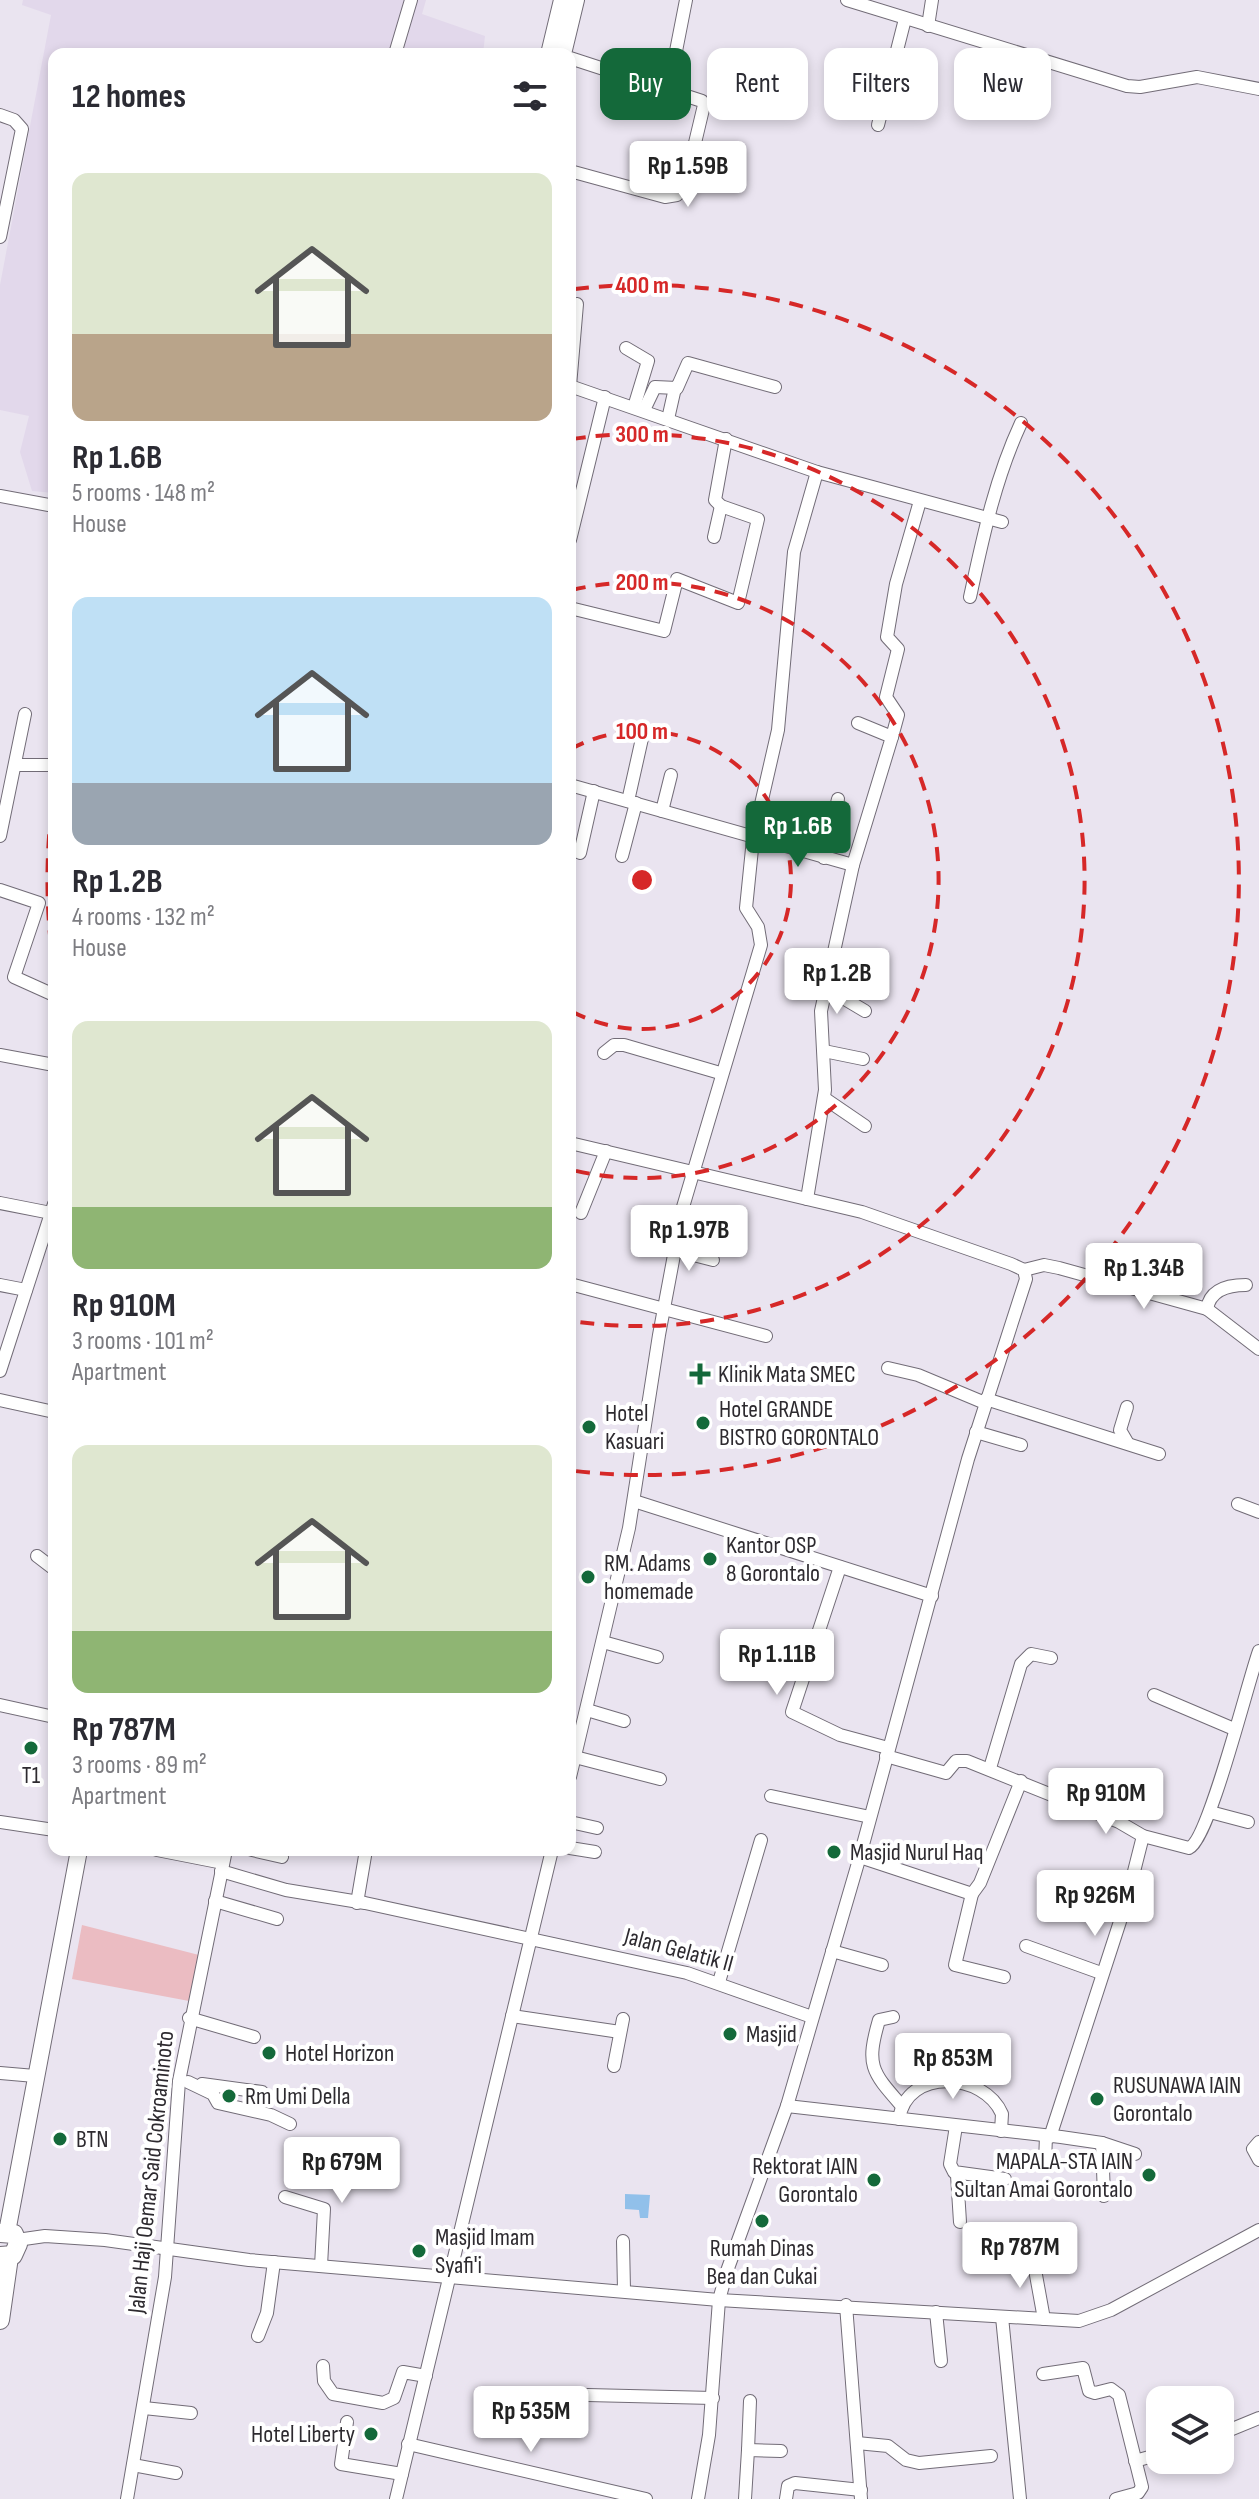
<!DOCTYPE html>
<html lang="en">
<head>
<meta charset="utf-8">
<style>
	:root { --surface:#fff; --page:#f7f7f7; --text:#2b2b33; --muted:#7c7c81; --accent:#14693a }
	body { margin:0; font-family:"Sofia Sans Condensed",sans-serif; background:var(--page); color:var(--text); height:100vh; display:flex; flex-direction:column; font-size:30px; white-space:nowrap }
	* { box-sizing:border-box; margin:0 }
	p { font-size:26px; color:var(--muted) }
	.icon { flex:none; width:44px; height:44px; fill:none; stroke:currentColor; stroke-width:2; stroke-linecap:round; stroke-linejoin:round }
	.map { position:relative; flex:1; overflow:hidden }
	.drawer { position:absolute; left:48px; top:48px; width:528px; height:1808px; display:flex; flex-direction:column; background:var(--surface); border-radius:16px; box-shadow:0 4px 12px #0003 }
	.drawer>* { flex:none }
	.hud { position:absolute; left:600px; top:48px; width:538px; height:72px; display:flex; gap:16px }
	.buttons { position:absolute; left:1146px; top:2386px; display:grid; gap:16px }
	.buttons a { display:grid; place-items:center; width:88px; height:88px; border-radius:16px; background:var(--surface); box-shadow:0 4px 12px #0003; font-size:40px }
	.price { position:absolute; translate:-50% -68px; padding:0 18px; border-radius:8px; background:#fff; color:#222; font-size:26px; line-height:52px; filter:drop-shadow(0 2px 4px #0008) }
	.price::after { content:''; position:absolute; left:50%; top:48px; width:24px; height:18px; margin-left:-12px; background:inherit; clip-path:polygon(0 0,100% 0,50% 100%) }
	.price.current { background:var(--accent); color:#fff }
	ul { padding:0; list-style:none }
	li { display:grid; align-content:center; gap:16px; height:424px; padding:0 24px }
	li span { display:grid; place-items:center; height:248px; border-radius:16px; color:#555 }
	li>.icon { margin-inline-start:auto }
	span .icon { width:144px; height:144px; fill:#fffc; stroke-width:1 }
	li b { font-size:34px }
	h2 { display:flex; justify-content:space-between; align-items:center; height:96px; padding:0 24px; font-size:34px }
	.pill { padding:0 28px; border-radius:16px; background:var(--surface); box-shadow:0 4px 12px #0003; font-size:28px; line-height:72px }
	.pill.current { background:var(--accent); color:#fff }
	.map>svg:first-child { display:block }
	.built { fill:#e2d8eb }
	.green { fill:#ebbcc2 }
	.water { fill:#91c0ea }
	.lines { fill:none; stroke-linecap:round; stroke-linejoin:round }
	.minor-casing { stroke:#726c77; stroke-width:14 }
	.major-casing { stroke:#726c77; stroke-width:18 }
	.highway-casing { stroke:#726c77; stroke-width:20 }
	.minor { stroke:#fff; stroke-width:12 }
	.major { stroke:#fff; stroke-width:16 }
	.highway { stroke:#fff; stroke-width:18 }
	.ring { fill:none; stroke:#d62828; stroke-width:4; stroke-dasharray:14 10 }
	.poi-dot { fill:#14693a; stroke:#fff; stroke-width:3 }
	.labels { text-anchor:middle; dominant-baseline:central; stroke-width:8; stroke-linejoin:round; paint-order:stroke }
	.poi-label { font-size:24px; fill:#2d2a2f; stroke:#fff; text-anchor:start }
	.street-label { font-size:24px; fill:#2d2a2f; stroke:#fff }
	.centre { fill:#d62828; stroke:#fff; stroke-width:4 }
	.ring-label { font-size:24px; text-anchor:middle; font-weight:bold; fill:#d62828; stroke:#fff; stroke-width:8; stroke-linejoin:round; paint-order:stroke }
</style>
</head>
<body>
<div class="map">
<svg width="1259" height="2499" viewBox="0 0 1259 2499">
	<rect width="100%" height="100%" fill="#eae4f0"/>
	<polygon class="built" points="23,0 426,0 422,14 485,36 483,54 54,54 54,493 32,491 20,452 29,416 0,410 0,285 51,15 22,5"/>
	<polygon class="green" points="82,1925 199,1955 189,2001 72,1979"/>
	<polygon class="water" points="625,2194 650,2195 648,2218 640,2218 639,2210 625,2209"/>
	<g class="lines">
		<defs>
			<g id="minor">
				<polyline points="847,0 1127,86 1140,87 1197,77 1259,89"/>
				<polyline points="928,26 932,0"/>
				<polyline points="395,54 411,0"/>
				<polyline points="570,58 702,101 704,105 685,185 677,195 665,197 570,171"/>
				<polyline points="668,92 686,0"/>
				<polyline points="0,115 14,120 22,129 0,237"/>
				<polyline points="878,125 905,19"/>
				<polyline points="626,348 648,361 634,407"/>
				<polyline points="570,386 817,472 1002,522"/>
				<polyline points="570,386 577,304"/>
				<polyline points="644,410 655,387 677,388 688,363 775,387"/>
				<polyline points="668,419 675,388"/>
				<polyline points="0,496 54,506"/>
				<polyline points="714,537 721,506"/>
				<polyline points="570,540 605,397"/>
				<path d="M 970,597 C 983,537 995,479 1021,423"/>
				<polyline points="570,608 664,631 677,579 738,603 758,519 721,506 715,500 726,439"/>
				<polyline points="892,737 898,715 886,697 898,649 887,637 896,584 920,501"/>
				<polyline points="17,765 54,765"/>
				<polyline points="570,785 853,865"/>
				<polyline points="628,801 643,734"/>
				<polyline points="662,811 671,775"/>
				<polyline points="0,836 25,714"/>
				<polyline points="580,853 594,791"/>
				<polyline points="622,856 636,803"/>
				<polyline points="824,858 838,799"/>
				<polyline points="0,890 39,903 14,977 54,995"/>
				<polyline points="828,989 865,1011"/>
				<polyline points="824,1051 863,1059"/>
				<polyline points="604,1053 614,1045 624,1045 720,1073"/>
				<polyline points="0,1055 54,1065"/>
				<polyline points="824,1098 865,1126"/>
				<polyline points="570,1143 862,1212 1011,1264 1024,1270 1026,1279 968,1459 858,1863 787,2106 727,2271 719,2300 709,2435 698,2499"/>
				<polyline points="807,1199 825,1090 821,1011 853,865 892,737 858,723"/>
				<polyline points="0,1203 51,1213"/>
				<polyline points="581,1213 606,1151"/>
				<polyline points="674,1250 713,1260"/>
				<path d="M 1024,1270 L 1044,1265 L 1059,1268 L 1207,1309 C 1210,1289 1229,1285 1246,1285"/>
				<polyline points="570,1284 766,1336"/>
				<polyline points="0,1285 26,1290"/>
				<polyline points="1207,1309 1259,1349"/>
				<polyline points="888,1368 918,1375 985,1403"/>
				<polyline points="0,1371 54,1204"/>
				<polyline points="986,1399 1159,1454"/>
				<polyline points="0,1400 54,1412"/>
				<polyline points="976,1432 1021,1445"/>
				<polyline points="1127,1442 1120,1430 1127,1407"/>
				<polyline points="634,1501 932,1596"/>
				<polyline points="1238,1504 1259,1512"/>
				<polyline points="37,1556 54,1569"/>
				<polyline points="840,1567 792,1712 840,1735 888,1748"/>
				<polyline points="603,1642 657,1657"/>
				<polyline points="1154,1695 1234,1729"/>
				<polyline points="0,1705 54,1717"/>
				<polyline points="587,1710 624,1721"/>
				<path d="M 886,1756 L 946,1773 L 956,1761 L 967,1761 L 1119,1822 L 1143,1836 L 1189,1848 C 1209,1840 1248,1681 1259,1651"/>
				<polyline points="575,1757 660,1779"/>
				<polyline points="990,1768 1021,1664 1031,1654 1051,1658"/>
				<polyline points="570,1777 629,1528 659,1335 683,1207 761,945 758,927 746,908 753,839 778,730 794,552 817,472"/>
				<polyline points="771,1796 870,1817"/>
				<polyline points="1210,1812 1248,1822"/>
				<polyline points="0,1822 54,1830"/>
				<polyline points="570,1822 597,1828"/>
				<polyline points="570,1848 595,1852"/>
				<polyline points="157,1850 223,1863"/>
				<polyline points="252,1850 282,1857"/>
				<polyline points="860,1857 972,1894 980,1883 1021,1781"/>
				<polyline points="221,1871 286,1890 365,1903 687,1973 812,2017"/>
				<polyline points="972,1894 955,1965 1004,1977"/>
				<polyline points="215,1901 277,1919"/>
				<polyline points="357,1903 366,1850"/>
				<polyline points="1026,1946 1101,1973"/>
				<polyline points="832,1951 882,1965"/>
				<polyline points="719,1982 761,1840"/>
				<polyline points="512,2016 620,2032"/>
				<path d="M 893,2017 L 879,2020 C 866,2065 871,2071 901,2105"/>
				<polyline points="189,2018 254,2037"/>
				<polyline points="614,2066 623,2019"/>
				<polyline points="0,2073 35,2076"/>
				<polyline points="188,2082 213,2094 218,2103 271,2115 290,2124"/>
				<polyline points="202,2084 262,2092"/>
				<polyline points="787,2106 1061,2137 1102,2143 1135,2154"/>
				<path d="M 899,2119 C 907,2067 984,2072 1002,2114 L 1001,2131"/>
				<polyline points="956,2126 950,2164 954,2172 1005,2179"/>
				<polyline points="1050,2137 1126,1903 1143,1836"/>
				<polyline points="1259,2142 1253,2149 1259,2160"/>
				<polyline points="1102,2143 1104,2196"/>
				<polyline points="1045,2162 1046,2136"/>
				<polyline points="957,2175 960,2222"/>
				<polyline points="285,2197 324,2209 321,2266"/>
				<polyline points="17,2240 45,2236 105,2240 249,2260 719,2300 1079,2321 1111,2310 1259,2230"/>
				<polyline points="623,2241 624,2290"/>
				<polyline points="1032,2253 1044,2319"/>
				<polyline points="846,2305 861,2499"/>
				<polyline points="936,2312 941,2361"/>
				<polyline points="1002,2317 1020,2499"/>
				<polyline points="258,2336 267,2313 274,2262"/>
				<polyline points="323,2366 324,2381 333,2394 383,2403 394,2398 403,2372 426,2376"/>
				<polyline points="1043,2374 1083,2368 1089,2391 1095,2393 1111,2389 1119,2395 1142,2487 1138,2493 1116,2499"/>
				<polyline points="587,2395 713,2398"/>
				<polyline points="144,2408 191,2413"/>
				<polyline points="347,2422 341,2464 402,2474"/>
				<polyline points="1220,2434 1259,2418"/>
				<polyline points="857,2443 888,2446 906,2460 919,2463 991,2456"/>
				<polyline points="408,2444 646,2499"/>
				<polyline points="748,2450 750,2401"/>
				<polyline points="1135,2461 1160,2454"/>
				<polyline points="133,2465 176,2473"/>
				<polyline points="127,2499 165,2277 179,2081 226,1850"/>
				<polyline points="396,2499 552,1850"/>
				<polyline points="745,2499 748,2450 781,2451"/>
				<polyline points="786,2499 788,2486 795,2483 861,2490"/>
			</g>
			<g id="major">
				<polyline points="549,54 562,0"/>
				<polyline points="563,54 576,0"/>
				<polyline points="7,2232 79,1850"/>
			</g>
			<g id="highway">
				<polyline points="0,2233 14,2234 18,2244 13,2255 0,2256"/>
				<polyline points="0,2320 9,2257"/>
			</g>
		</defs>
		<use href="#minor" class="minor-casing"/>
		<use href="#major" class="major-casing"/>
		<use href="#highway" class="highway-casing"/>
		<use href="#minor" class="minor"/>
		<use href="#major" class="major"/>
		<use href="#highway" class="highway"/>
	</g>
	<g class="ring">
		<path d="M571 749A149 149 0 1 1 571 1011"/>
		<path d="M572 590A298 298 0 1 1 572 1170"/>
		<path d="M572 439A446 446 0 1 1 572 1321"/>
		<path d="M54 968A595 595 0 0 1 54 792M575 289A595 595 0 1 1 575 1471"/>
	</g>
	<g class="poi-dot">
		<path d="M696 1362h8v8h8v8h-8v8h-8v-8h-8v-8h8z"/>
		<circle cx="703" cy="1423" r="8"/>
		<circle cx="589" cy="1427" r="8"/>
		<circle cx="710" cy="1559" r="8"/>
		<circle cx="588" cy="1577" r="8"/>
		<circle cx="31" cy="1748" r="8"/>
		<circle cx="834" cy="1852" r="8"/>
		<circle cx="730" cy="2034" r="8"/>
		<circle cx="269" cy="2053" r="8"/>
		<circle cx="229" cy="2096" r="8"/>
		<circle cx="1097" cy="2099" r="8"/>
		<circle cx="60" cy="2139" r="8"/>
		<circle cx="1149" cy="2175" r="8"/>
		<circle cx="874" cy="2180" r="8"/>
		<circle cx="762" cy="2221" r="8"/>
		<circle cx="419" cy="2251" r="8"/>
		<circle cx="371" cy="2434" r="8"/>
	</g>
	<g class="labels">
		<g class="poi-label">
			<text x="718" y="1374">Klinik Mata SMEC</text>
			<text x="719" y="1409">Hotel GRANDE<tspan x="719" dy="28">BISTRO GORONTALO</tspan></text>
			<text x="605" y="1413">Hotel<tspan x="605" dy="28">Kasuari</tspan></text>
			<text x="726" y="1545">Kantor OSP<tspan x="726" dy="28">8 Gorontalo</tspan></text>
			<text x="604" y="1563">RM. Adams<tspan x="604" dy="28">homemade</tspan></text>
			<text x="31" y="1775" text-anchor="middle">T1</text>
			<text x="850" y="1852">Masjid Nurul Haq</text>
			<text x="746" y="2034">Masjid</text>
			<text x="285" y="2053">Hotel Horizon</text>
			<text x="1113" y="2085">RUSUNAWA IAIN<tspan x="1113" dy="28">Gorontalo</tspan></text>
			<text x="245" y="2096">Rm Umi Della</text>
			<text x="76" y="2139">BTN</text>
			<text x="1133" y="2161" text-anchor="end">MAPALA-STA IAIN<tspan x="1133" dy="28">Sultan Amai Gorontalo</tspan></text>
			<text x="858" y="2166" text-anchor="end">Rektorat IAIN<tspan x="858" dy="28">Gorontalo</tspan></text>
			<text x="435" y="2237">Masjid Imam<tspan x="435" dy="28">Syafi'i</tspan></text>
			<text x="762" y="2248" text-anchor="middle">Rumah Dinas<tspan x="762" dy="28">Bea dan Cukai</tspan></text>
			<text x="355" y="2434" text-anchor="end">Hotel Liberty</text>
		</g>
		<g class="street-label">
			<text transform="translate(679 1950) rotate(15)">Jalan Gelatik II</text>
			<text transform="translate(151 2172) rotate(-84)">Jalan Haji Oemar Said Cokroaminoto</text>
		</g>
	</g>
	<circle cx="642" cy="880" r="12" class="centre"/>
	<g class="ring-label">
		<text x="642" y="293">400 m</text>
		<text x="642" y="442">300 m</text>
		<text x="642" y="590">200 m</text>
		<text x="642" y="739">100 m</text>
	</g>
</svg>
<div class="buttons">
<a><svg class="icon" aria-label="layers" viewBox="0 0 24 24"><path d="M12 4l9 5-9 5-9-5zM3 14l9 5 9-5"/></svg></a>
</div>
<b class="price" style="left:688px;top:209px">Rp 1.59B</b>
<b class="price current" style="left:798px;top:869px">Rp 1.6B</b>
<b class="price" style="left:837px;top:1016px">Rp 1.2B</b>
<b class="price" style="left:689px;top:1273px">Rp 1.97B</b>
<b class="price" style="left:1144px;top:1311px">Rp 1.34B</b>
<b class="price" style="left:777px;top:1697px">Rp 1.11B</b>
<b class="price" style="left:1106px;top:1836px">Rp 910M</b>
<b class="price" style="left:1095px;top:1938px">Rp 926M</b>
<b class="price" style="left:953px;top:2101px">Rp 853M</b>
<b class="price" style="left:342px;top:2205px">Rp 679M</b>
<b class="price" style="left:1020px;top:2290px">Rp 787M</b>
<b class="price" style="left:531px;top:2454px">Rp 535M</b>
<div class="hud">
<a class="pill current">Buy</a>
<a class="pill">Rent</a>
<a class="pill">Filters</a>
<a class="pill">New</a>
</div>
<section class="drawer">
<h2>12 homes<svg class="icon" aria-label="filters" viewBox="0 0 24 24"><path d="M4 7h16M4 17h16"/><circle cx="9" cy="7" r="2"/><circle cx="15" cy="17" r="2"/></svg></h2>
<ul>
<li><span style="background:linear-gradient(#dfe7d0 65%,#b9a48a 0)"><svg class="icon" aria-label="home" viewBox="0 0 24 24"><path d="M3 11l9-7 9 7M6 9v11h12V9"/></svg></span><div><b>Rp 1.6B</b><p>5 rooms · 148 m²</p><p>House</p></div></li>
<li><span style="background:linear-gradient(#bfe0f5 75%,#9aa5b1 0)"><svg class="icon" aria-label="home" viewBox="0 0 24 24"><path d="M3 11l9-7 9 7M6 9v11h12V9"/></svg></span><div><b>Rp 1.2B</b><p>4 rooms · 132 m²</p><p>House</p></div></li>
<li><span style="background:linear-gradient(#dfe7d0 75%,#8fb573 0)"><svg class="icon" aria-label="home" viewBox="0 0 24 24"><path d="M3 11l9-7 9 7M6 9v11h12V9"/></svg></span><div><b>Rp 910M</b><p>3 rooms · 101 m²</p><p>Apartment</p></div></li>
<li><span style="background:linear-gradient(#dfe7d0 75%,#8fb573 0)"><svg class="icon" aria-label="home" viewBox="0 0 24 24"><path d="M3 11l9-7 9 7M6 9v11h12V9"/></svg></span><div><b>Rp 787M</b><p>3 rooms · 89 m²</p><p>Apartment</p></div></li>
</ul>
</section>
</div>
</body>
</html>
